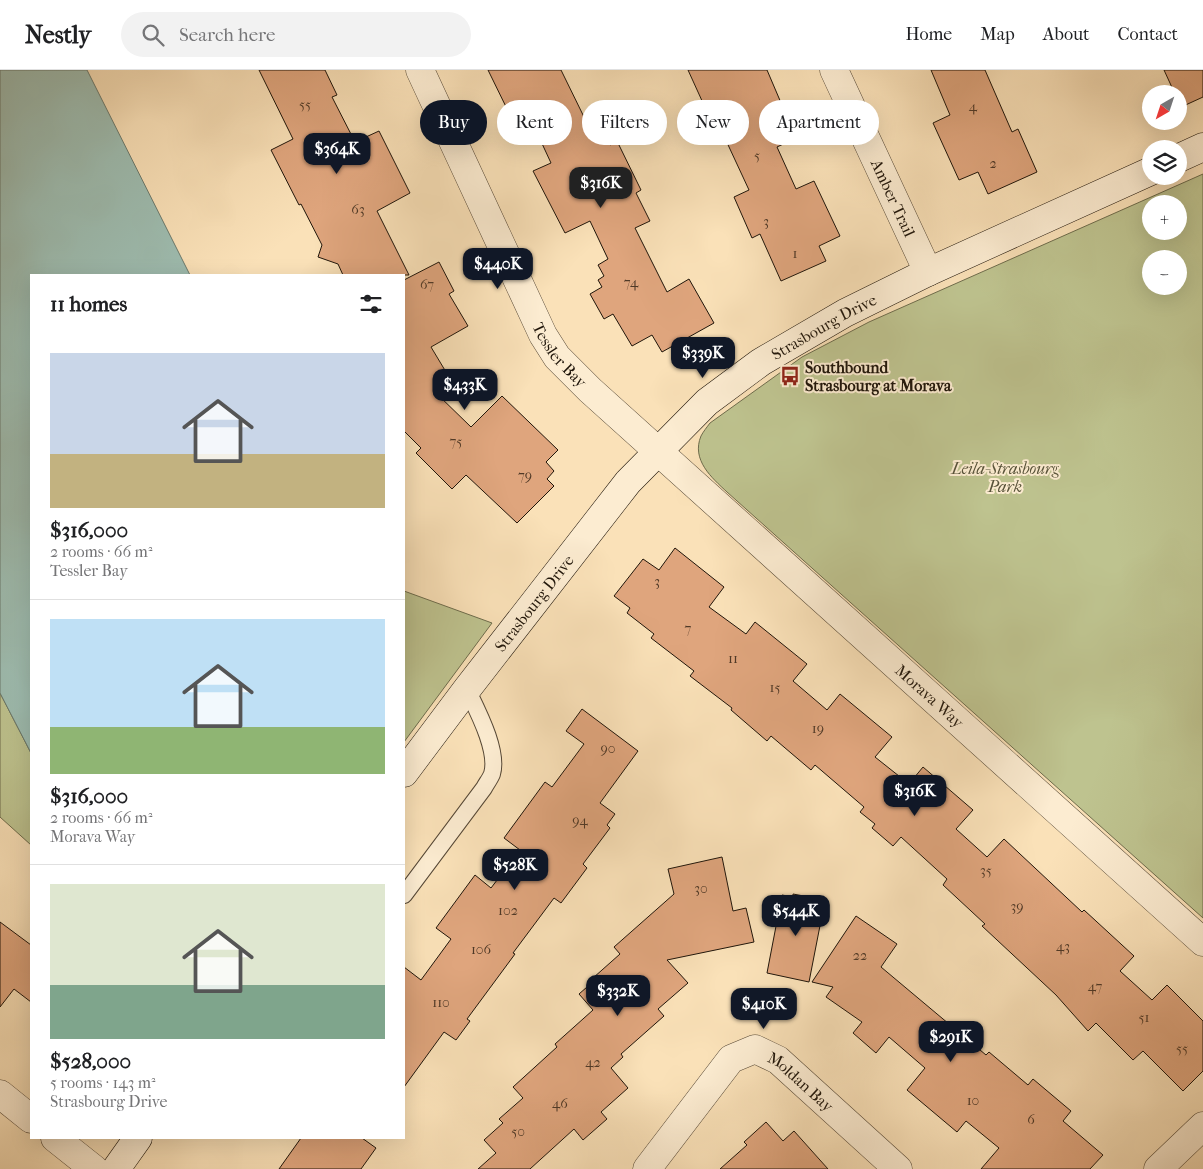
<!DOCTYPE html>
<html lang="en">
<head>
<meta charset="utf-8">
<style>
	:root { --surface:#fff; --page:#f2f2f2; --text:#202124; --muted:#757577; --line:#e0e0e0; --accent:#111827 }
	body { margin:0; font-family:"IM FELL French Canon",serif; background:var(--page); color:var(--text); height:100vh; display:flex; flex-direction:column; font-size:19px; white-space:nowrap }
	* { box-sizing:border-box; margin:0 }
	p { font-size:16px; color:var(--muted) }
	.icon { flex:none; width:28px; height:28px; fill:none; stroke:currentColor; stroke-width:2; stroke-linecap:round; stroke-linejoin:round }
	.map { position:relative; flex:1; overflow:hidden }
	.panel { position:absolute; left:30px; top:204px; width:375px; height:865px; display:flex; flex-direction:column; background:var(--surface); border-radius:0px; box-shadow:0 5px 20px #0002 }
	.panel>* { flex:none }
	.banner { position:absolute; left:420px; top:30px; width:475px; height:45px; display:flex; gap:10px }
	.needle { width:32px; rotate:219deg }
	.buttons { position:absolute; left:1142px; top:15px; display:grid; gap:10px }
	.buttons a { display:grid; place-items:center; width:45px; height:45px; border-radius:50%; background:var(--surface); box-shadow:0 5px 20px #0002; font-size:25px }
	.price { position:absolute; translate:-50% -42px; padding:0 11px; border-radius:10px; background:var(--accent); color:#fff; font-size:16px; line-height:32px; filter:drop-shadow(0 1px 2px #0008) }
	.price::after { content:''; position:absolute; left:50%; top:30px; width:15px; height:11px; margin-left:-8px; background:inherit; clip-path:polygon(0 0,100% 0,50% 100%) }
	.price.selected { background:#222; color:#fff }
	ul { padding:0; list-style:none }
	li { display:grid; align-content:center; gap:10px; height:265px; padding:0 20px }
	li+li { border-top:1px solid var(--line) }
	li span { display:grid; place-items:center; height:155px; border-radius:0px; color:#555 }
	li>.icon { margin-inline-start:auto }
	span .icon { width:90px; height:90px; fill:#fffc; stroke-width:1 }
	li b { font-size:21px }
	h2 { display:flex; justify-content:space-between; align-items:center; height:60px; padding:0 20px; font-size:21px }
	.tag { padding:0 18px; border-radius:22px; background:var(--surface); box-shadow:0 5px 20px #0002; font-size:18px; line-height:45px }
	.tag.selected { background:var(--accent); color:#fff }
	header { display:flex; align-items:center; gap:30px; box-sizing:border-box; height:70px; padding:0 25px; background:var(--surface); border-bottom:1px solid var(--line) }
	header strong { font-size:24px }
	nav { display:flex; gap:28px; margin-inline-start:auto; font-size:18px }
	.search { width:350px; height:45px; background:var(--page); display:flex; align-items:center; gap:12px; box-sizing:border-box; padding:0 18px; border-radius:28px; color:var(--muted); font-size:19px }
	.map>svg:first-child { display:block }
	.green { fill:#bec38f; stroke:#6e6c4c; fill-rule:evenodd }
	.water { fill:#9ebdb1; stroke:#6b7a6e }
	.building { fill:#dfa57d; stroke:#1f150a }
	.lines { fill:none; stroke-linecap:round; stroke-linejoin:round }
	.lane-casing { stroke:#564836; stroke-width:18 }
	.street-casing { stroke:#564836; stroke-width:29 }
	.secondary-casing { stroke:#1f150a; stroke-width:29 }
	.lane { stroke:#fcecd1; stroke-width:16 }
	.street { stroke:#fcecd1; stroke-width:28 }
	.secondary { stroke:#fcecd1; stroke-width:28 }
	.labels { text-anchor:middle; dominant-baseline:central; stroke-width:4; stroke-linejoin:round; paint-order:stroke }
	.number-label { font-size:14px; fill:#4f3927 }
	.street-label { font-size:16px; fill:#1f150a; stroke:#fcecd1 }
	.poi-label { font-size:16px; font-weight:bold; fill:#1f150a; stroke:#fcecd1; text-anchor:start }
	.park-label { font-size:16px; font-style:italic; fill:#575239; stroke:#fcecd1 }
</style>
</head>
<body>
<header>
<strong>Nestly</strong>
<div class="search"><svg class="icon" aria-label="search" viewBox="0 0 24 24"><circle cx="10" cy="10" r="6"/><path d="M15 15l6 6"/></svg>Search here</div>
<nav><a>Home</a><a>Map</a><a>About</a><a>Contact</a></nav>
</header>
<div class="map">
<svg width="1203" height="1099" viewBox="0 0 1203 1099">
	<rect width="100%" height="100%" fill="#fae1b8"/>
	<filter id="stains"><feTurbulence type="fractalNoise" baseFrequency=".004" numOctaves="4"/><feColorMatrix values="0 0 0 0 .2 0 0 0 0 .09 0 0 0 0 .02 0 0 0 .5 -.17"/></filter>
	<radialGradient id="worn" r=".72"><stop offset=".6" stop-color="#630" stop-opacity="0"/><stop offset="1" stop-color="#630" stop-opacity=".3"/></radialGradient>
	<g class="green">
		<path d="M 1203,104 L 1203,848 L 727,422 C 712,408 691,390 701,366 C 703,362 707,357 710,353 L 802,287 L 869,252 ZM 1151,134 L 1179,134 L 1179,161 L 1151,161 ZM 1151,189 L 1179,189 L 1179,216 L 1151,216 Z"/>
		<polygon points="404,521 492,553 404,672"/>
		<polygon points="0,623 31,683 31,775 0,747"/>
	</g>
	<polygon class="water" points="0,0 87,0 190,205 31,205 31,683 0,623"/>
	<g class="building">
		<polygon points="259,0 325,0 337,25 332,27 355,72 379,61 410,123 377,141 409,205 343,205 338,194 318,187 322,175 301,134 299,135 271,80 293,69"/>
		<polygon points="488,0 561,0 585,49 595,45 610,75 617,71 641,120 636,123 650,151 635,158 667,222 689,209 714,253 662,282 652,265 632,276 613,244 604,249 590,224 602,217 598,210 604,206 598,195 608,189 590,151 565,163 533,101 551,93 526,39 511,47"/>
		<polygon points="688,0 767,0 796,68 777,77 796,119 814,111 840,166 819,176 826,191 781,211 760,164 752,168 734,127 749,120 723,64 718,66"/>
		<polygon points="931,0 985,0 1012,62 1018,59 1037,102 988,124 978,102 959,110 933,53 950,45"/>
		<polygon points="1164,0 1203,0 1203,27 1179,38 1179,24 1175,24"/>
		<polygon points="439,192 454,221 449,224 468,256 431,277 452,312 435,322 471,357 502,326 558,380 546,392 554,401 547,409 554,416 517,453 466,405 452,419 416,383 421,378 404,361 404,210"/>
		<polygon points="675,478 724,517 709,537 746,564 755,552 807,594 793,611 827,640 840,624 892,667 875,687 909,714 923,697 973,740 956,759 987,787 1004,769 1082,842 1084,840 1134,886 1120,901 1152,930 1167,915 1203,951 1203,1001 1183,1021 1143,981 1133,990 1096,953 1088,961 1056,925 982,856 985,854 943,815 947,809 901,767 893,776 872,758 875,754 860,742 864,737 815,695 811,700 771,666 767,671 731,640 732,638 690,606 694,601 651,568 654,564 627,543 630,538 614,526 643,489 659,500"/>
		<polygon points="582,639 638,681 600,733 615,744 607,755 610,758 583,794 587,798 561,833 554,828 513,883 515,884 467,949 470,951 456,970 444,962 404,1017 404,897 421,910 451,869 436,858 475,805 491,818 520,780 504,768 545,712 552,717 584,674 566,661"/>
		<polygon points="722,787 733,841 746,838 754,872 667,890 688,913 658,939 664,946 621,984 623,987 611,998 628,1018 601,1042 607,1049 583,1070 574,1059 530,1099 478,1099 496,1083 484,1070 503,1053 499,1049 523,1028 513,1017 557,977 555,974 593,940 579,924 595,910 593,908 620,884 614,877 674,824 668,799"/>
		<polygon points="793,824 825,830 809,912 767,903 782,825 793,827"/>
		<polygon points="856,846 897,874 881,897 986,985 989,982 1028,1015 1033,1009 1071,1041 1063,1051 1103,1085 1090,1099 981,1099 999,1078 966,1051 957,1062 907,1020 925,998 889,967 876,983 853,963 862,952 826,927 833,917 812,912"/>
		<polygon points="0,852 31,875 31,932 14,919 0,937"/>
		<polygon points="766,1052 783,1071 794,1061 828,1099 720,1099 747,1075 744,1072"/>
		<polygon points="301,1068 362,1068 376,1078 361,1099 279,1099"/>
	</g>
	<g class="lines">
		<defs>
			<path id="lane" d="M 404,825 L 484,718 C 486,714 490,709 492,704 C 499,681 477,640 467,619"/>
			<g id="street">
				<path id="s1" d="M 420,0 L 543,265 L 557,287 L 590,320 L 1203,872"/>
				<path id="s2" d="M 834,0 L 928,202"/>
				<polyline points="0,1024 31,1049"/>
				<polyline points="55,1068 94,1099"/>
				<path id="s3" d="M 647,1099 L 731,989 L 755,979 L 778,990 L 898,1099"/>
				<polyline points="1158,1099 1203,1056"/>
			</g>
			<g id="secondary">
				<polyline points="1179,88 1203,77"/>
				<path id="s4" d="M 404,703 L 467,619 L 628,412 L 707,332 L 761,292 L 845,243 L 928,202 L 1151,101"/>
				<polyline points="116,1099 138,1068"/>
			</g>
		</defs>
		<use href="#lane" class="lane-casing"/>
		<use href="#street" class="street-casing"/>
		<use href="#secondary" class="secondary-casing"/>
		<use href="#lane" class="lane"/>
		<use href="#street" class="street"/>
		<use href="#secondary" class="secondary"/>
	</g>
	<defs>
		<symbol id="bus-bare" viewBox="-9 -9 18 18"><path d="M-5-6H5V4H4V6H2V4H-2V6H-4V4H-5ZM-3.5-4V0h7V-4ZM-3.5 1.2v1.5H-2V1.2ZM2 1.2v1.5H3.5V1.2Z" fill="#8f2418" stroke="#fcecd1" stroke-width="2.5" paint-order="stroke"/></symbol>
	</defs>
	<g fill-rule="evenodd">
		<use href="#bus-bare" x="776" y="292" width="28" height="28"/>
	</g>
	<g class="labels">
		<g class="number-label">
			<text x="305" y="34">55</text>
			<text x="973" y="36">4</text>
			<text x="757" y="85">5</text>
			<text x="993" y="93">2</text>
			<text x="358" y="139">63</text>
			<text x="766" y="151">3</text>
			<text x="795" y="183">1</text>
			<text x="631" y="212">74</text>
			<text x="427" y="214">67</text>
			<text x="456" y="371">75</text>
			<text x="525" y="405">79</text>
			<text x="657" y="511">3</text>
			<text x="688" y="558">7</text>
			<text x="733" y="588">11</text>
			<text x="775" y="617">15</text>
			<text x="818" y="658">19</text>
			<text x="608" y="678">90</text>
			<text x="580" y="750">94</text>
			<text x="986" y="800">35</text>
			<text x="701" y="818">30</text>
			<text x="1017" y="836">39</text>
			<text x="508" y="840">102</text>
			<text x="1063" y="876">43</text>
			<text x="481" y="879">106</text>
			<text x="860" y="885">22</text>
			<text x="1095" y="916">47</text>
			<text x="441" y="932">110</text>
			<text x="1144" y="947">51</text>
			<text x="1182" y="978">55</text>
			<text x="593" y="992">42</text>
			<text x="973" y="1030">10</text>
			<text x="560" y="1033">46</text>
			<text x="1031" y="1049">6</text>
			<text x="518" y="1061">50</text>
		</g>
		<g class="street-label">
			<text stroke="none"><textPath href="#s2" startOffset="141">Amber Trail</textPath></text>
			<text stroke="none"><textPath href="#s4" startOffset="619">Strasbourg Drive</textPath></text>
			<text stroke="none"><textPath href="#s1" startOffset="318">Tessler Bay</textPath></text>
			<text stroke="none"><textPath href="#s4" startOffset="214">Strasbourg Drive</textPath></text>
			<text stroke="none"><textPath href="#s1" startOffset="822">Morava Way</textPath></text>
			<text stroke="none"><textPath href="#s3" startOffset="221">Moldan Bay</textPath></text>
		</g>
		<g class="poi-label">
			<text x="805" y="297">Southbound<tspan x="805" dy="18">Strasbourg at Morava</tspan></text>
		</g>
		<g class="park-label">
			<text x="1005" y="398">Leila-Strasbourg<tspan x="1005" dy="18">Park</tspan></text>
		</g>
	</g>
	<rect width="100%" height="100%" filter="url(#stains)"/>
	<rect width="100%" height="100%" fill="url(#worn)"/>
</svg>
<div class="buttons">
<a><svg class="needle" viewBox="-14 -14 28 28"><path d="M0-13l5 13h-10z" fill="#e53935"/><path d="M0 13l5-13h-10z" fill="#757577"/></svg></a>
<a><svg class="icon" aria-label="layers" viewBox="0 0 24 24"><path d="M12 4l9 5-9 5-9-5zM3 14l9 5 9-5"/></svg></a>
<a>+</a>
<a>−</a>
</div>
<b class="price" style="left:337px;top:105px">$364K</b>
<b class="price selected" style="left:601px;top:139px">$316K</b>
<b class="price" style="left:498px;top:220px">$440K</b>
<b class="price" style="left:703px;top:309px">$339K</b>
<b class="price" style="left:465px;top:341px">$433K</b>
<b class="price" style="left:915px;top:747px">$316K</b>
<b class="price" style="left:515px;top:821px">$528K</b>
<b class="price" style="left:796px;top:867px">$544K</b>
<b class="price" style="left:618px;top:947px">$332K</b>
<b class="price" style="left:764px;top:960px">$410K</b>
<b class="price" style="left:951px;top:993px">$291K</b>
<div class="banner">
<a class="tag selected">Buy</a>
<a class="tag">Rent</a>
<a class="tag">Filters</a>
<a class="tag">New</a>
<a class="tag">Apartment</a>
</div>
<section class="panel">
<h2>11 homes<svg class="icon" aria-label="filters" viewBox="0 0 24 24"><path d="M4 7h16M4 17h16"/><circle cx="9" cy="7" r="2"/><circle cx="15" cy="17" r="2"/></svg></h2>
<ul>
<li><span style="background:linear-gradient(#c9d6e8 65%,#c2b280 0)"><svg class="icon" aria-label="home" viewBox="0 0 24 24"><path d="M3 11l9-7 9 7M6 9v11h12V9"/></svg></span><div><b>$316,000</b><p>2 rooms · 66 m²</p><p>Tessler Bay</p></div></li>
<li><span style="background:linear-gradient(#bfe0f5 70%,#8fb573 0)"><svg class="icon" aria-label="home" viewBox="0 0 24 24"><path d="M3 11l9-7 9 7M6 9v11h12V9"/></svg></span><div><b>$316,000</b><p>2 rooms · 66 m²</p><p>Morava Way</p></div></li>
<li><span style="background:linear-gradient(#dfe7d0 65%,#7fa58c 0)"><svg class="icon" aria-label="home" viewBox="0 0 24 24"><path d="M3 11l9-7 9 7M6 9v11h12V9"/></svg></span><div><b>$528,000</b><p>5 rooms · 143 m²</p><p>Strasbourg Drive</p></div></li>
</ul>
</section>
</div>
</body>
</html>
